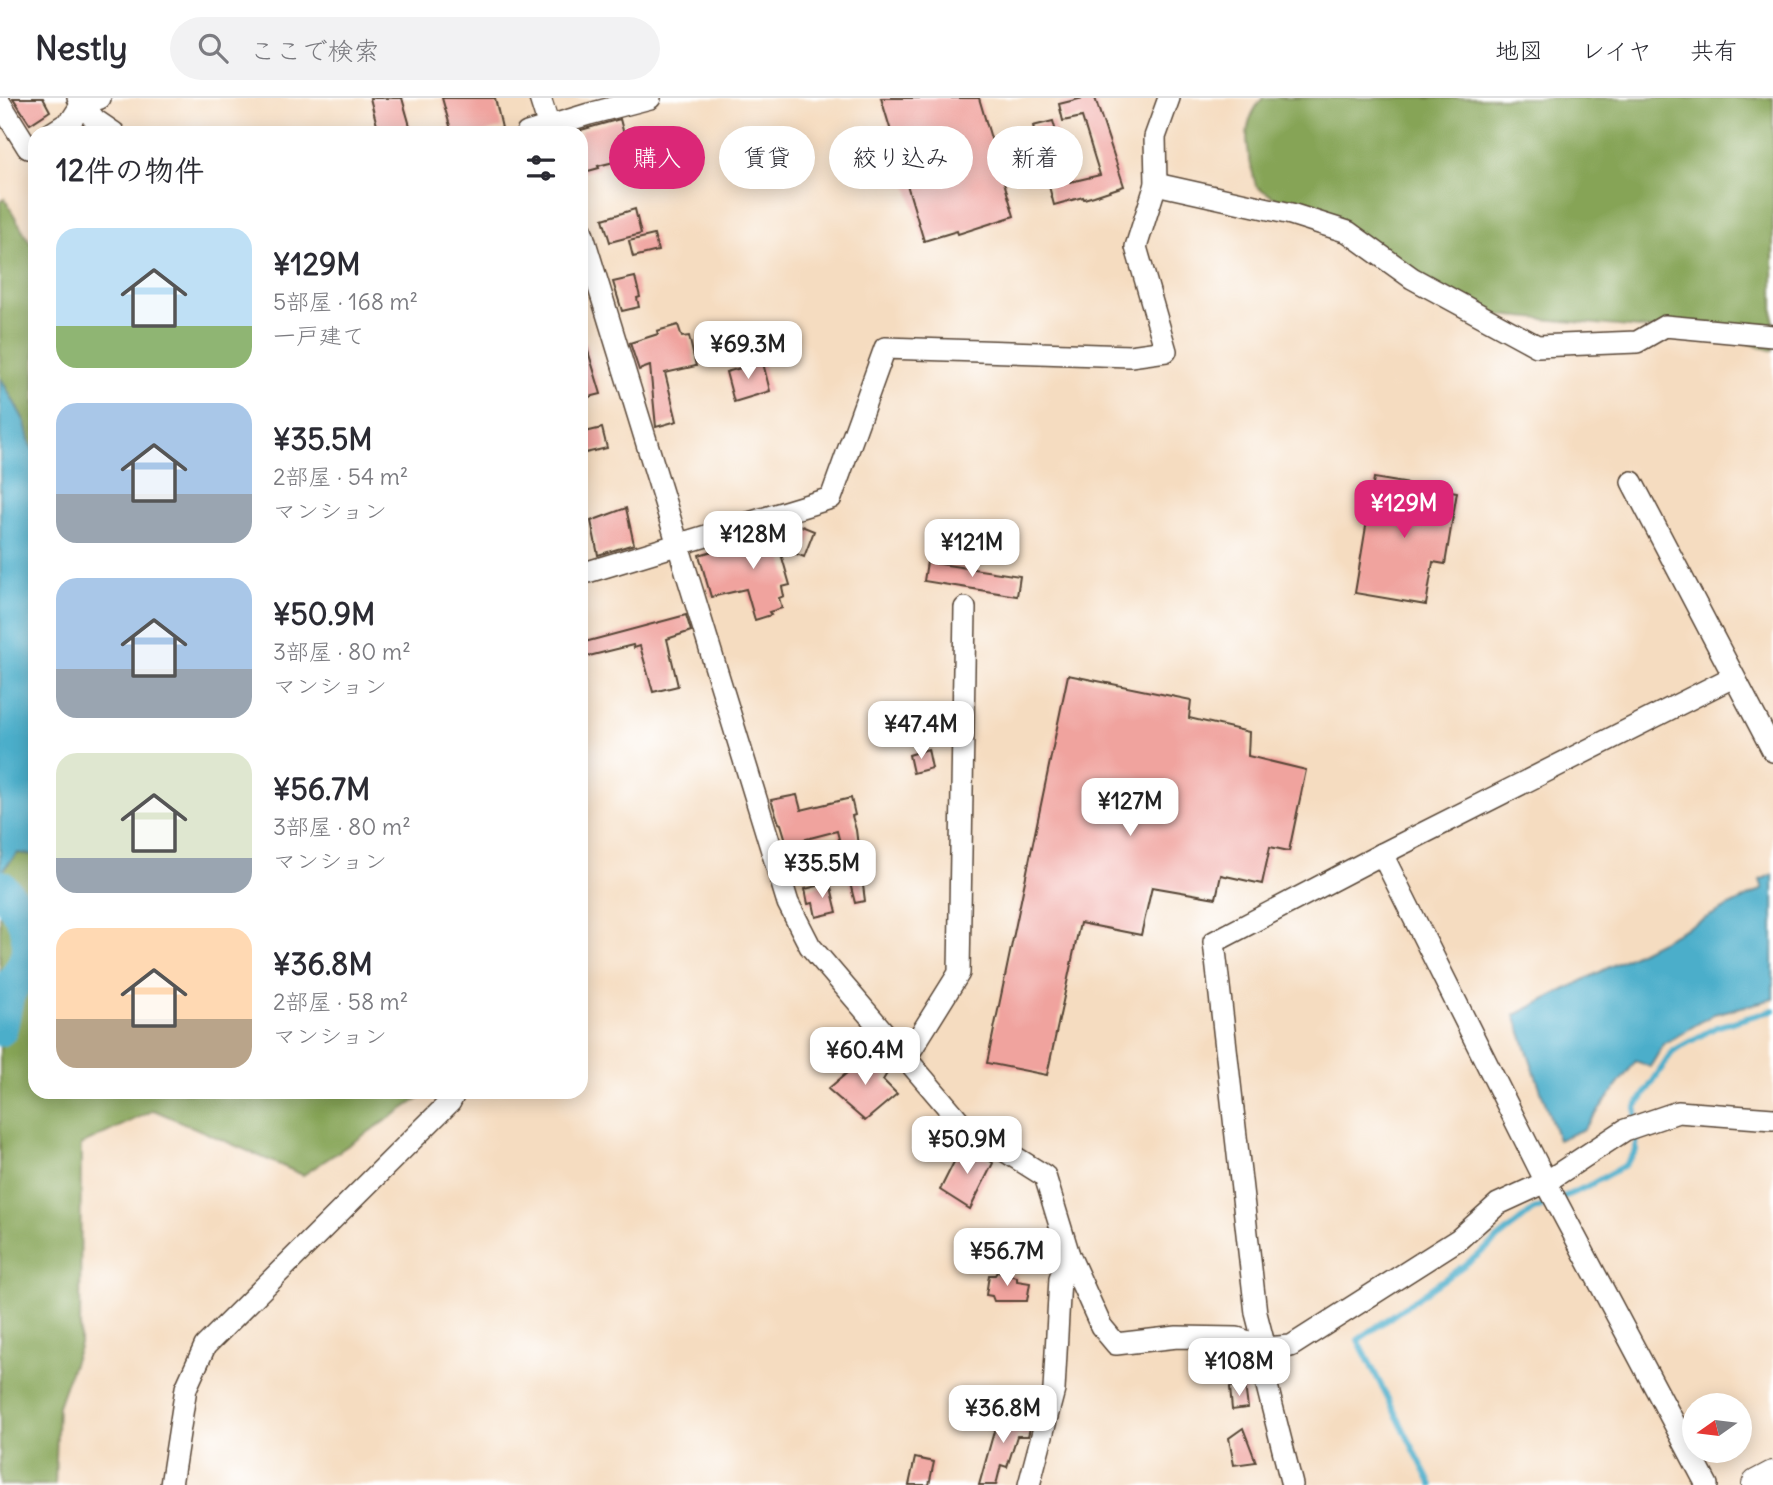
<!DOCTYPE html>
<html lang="ja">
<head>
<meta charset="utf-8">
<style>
	:root { --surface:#fff; --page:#f2f2f3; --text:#2b2b33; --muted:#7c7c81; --line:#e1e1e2; --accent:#db2777 }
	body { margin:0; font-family:Delius,"Klee One",sans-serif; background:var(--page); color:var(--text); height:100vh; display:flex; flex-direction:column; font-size:26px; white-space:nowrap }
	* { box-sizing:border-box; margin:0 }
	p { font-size:23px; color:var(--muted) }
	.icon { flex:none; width:38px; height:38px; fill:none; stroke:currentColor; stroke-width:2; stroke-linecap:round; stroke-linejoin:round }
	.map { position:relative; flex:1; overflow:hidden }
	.sheet { position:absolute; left:28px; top:28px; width:560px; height:973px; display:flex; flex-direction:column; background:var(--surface); border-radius:21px; box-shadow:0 4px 18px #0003 }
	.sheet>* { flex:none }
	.banner { position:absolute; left:609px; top:28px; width:665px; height:63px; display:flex; gap:14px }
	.needle { width:46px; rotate:256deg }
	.fabs { position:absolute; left:1682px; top:1295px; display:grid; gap:14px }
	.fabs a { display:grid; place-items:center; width:70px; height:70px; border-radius:50%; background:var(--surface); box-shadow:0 4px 18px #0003; font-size:35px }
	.price { position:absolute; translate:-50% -60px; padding:0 16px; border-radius:14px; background:#fff; color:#222; font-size:23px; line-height:46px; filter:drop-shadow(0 2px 4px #0008) }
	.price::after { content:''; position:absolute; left:50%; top:42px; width:21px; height:16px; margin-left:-10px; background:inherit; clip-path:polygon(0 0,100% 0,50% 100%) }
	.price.selected { background:var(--accent); color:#fff }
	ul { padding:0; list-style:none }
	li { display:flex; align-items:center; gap:21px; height:175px; padding:0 28px }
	li span { display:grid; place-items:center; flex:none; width:196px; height:140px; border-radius:21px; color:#555 }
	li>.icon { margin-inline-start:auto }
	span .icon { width:84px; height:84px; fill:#fffc; stroke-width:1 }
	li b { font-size:30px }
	h2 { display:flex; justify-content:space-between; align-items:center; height:84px; padding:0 28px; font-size:30px }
	.pill { padding:0 24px; border-radius:32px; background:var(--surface); box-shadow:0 4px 18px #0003; font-size:24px; line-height:63px }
	.pill.selected { background:var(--accent); color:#fff }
	header { display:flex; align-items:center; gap:42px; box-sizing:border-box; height:98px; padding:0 35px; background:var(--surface); border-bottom:2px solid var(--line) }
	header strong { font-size:33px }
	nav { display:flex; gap:38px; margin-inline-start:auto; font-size:24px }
	.search { width:490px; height:63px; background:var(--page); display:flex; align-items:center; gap:18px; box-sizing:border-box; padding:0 24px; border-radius:38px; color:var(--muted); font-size:26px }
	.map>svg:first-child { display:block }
	.forest { fill:#86a457; stroke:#60673a; stroke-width:2 }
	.water { fill:#4baeca; stroke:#436c74; stroke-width:2 }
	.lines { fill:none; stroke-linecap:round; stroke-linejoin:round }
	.stream { stroke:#4baeca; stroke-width:6 }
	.river { stroke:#4baeca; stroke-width:35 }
	.building { fill:#f0a39e }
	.minor-casing { stroke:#574536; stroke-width:24 }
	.primary-casing { stroke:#574536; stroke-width:34 }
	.minor { stroke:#fff; stroke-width:21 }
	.primary { stroke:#fff; stroke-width:32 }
</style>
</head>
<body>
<header>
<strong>Nestly</strong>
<div class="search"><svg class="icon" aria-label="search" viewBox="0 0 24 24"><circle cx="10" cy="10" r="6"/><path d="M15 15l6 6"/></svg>ここで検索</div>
<nav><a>地図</a><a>レイヤ</a><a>共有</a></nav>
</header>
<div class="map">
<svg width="1773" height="1387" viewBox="0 0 1773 1387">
	<rect width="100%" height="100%" fill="#fff"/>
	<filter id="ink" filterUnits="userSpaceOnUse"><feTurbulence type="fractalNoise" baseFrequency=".0143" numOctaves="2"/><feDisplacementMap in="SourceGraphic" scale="14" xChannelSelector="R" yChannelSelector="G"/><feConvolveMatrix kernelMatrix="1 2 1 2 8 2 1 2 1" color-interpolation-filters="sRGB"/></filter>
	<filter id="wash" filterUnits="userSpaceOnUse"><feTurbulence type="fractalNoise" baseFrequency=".00686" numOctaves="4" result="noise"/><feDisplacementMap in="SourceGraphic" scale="28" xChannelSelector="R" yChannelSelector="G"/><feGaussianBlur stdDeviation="1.57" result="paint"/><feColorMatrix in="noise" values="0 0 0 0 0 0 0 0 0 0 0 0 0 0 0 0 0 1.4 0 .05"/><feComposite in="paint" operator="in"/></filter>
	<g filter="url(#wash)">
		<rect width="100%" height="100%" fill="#f5dcc0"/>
		<g class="forest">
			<path d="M 1263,0 L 1773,0 L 1773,253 L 1726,238 L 1455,213 L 1256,88 C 1248,55 1238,28 1263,0 Z"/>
			<polygon points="4,100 35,153 35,355 30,346 25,324 0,279 0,104"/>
			<polygon points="18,755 35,757 35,994 429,994 303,1077 154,1012 81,1047 80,1246 58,1308 55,1387 0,1387 0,804 14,822 2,772"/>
		</g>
		<g class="water">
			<polygon points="0,279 25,324 30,346 35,355 35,757 18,755 2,772 31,815 14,822 0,804"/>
			<polygon points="1773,776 1773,901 1714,916 1664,946 1650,969 1636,963 1584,1031 1558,1042 1515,917 1763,791 1760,782"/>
		</g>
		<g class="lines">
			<polyline class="stream" points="1432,1387 1358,1242 1477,1158 1532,1113 1588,1088 1625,1067 1636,1053 1636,1009 1673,953 1716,929 1773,912"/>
			<path class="river" d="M 0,789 C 21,812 39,837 23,869 C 18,878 11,888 7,898 C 4,908 3,920 0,931"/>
		</g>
		<g id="blocks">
			<g class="building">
				<polygon points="13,0 43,0 50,13 30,26"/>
				<polygon points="370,0 402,0 412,35 379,35"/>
				<polygon points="442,0 495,0 502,30 482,35 452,35"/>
				<polygon points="881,0 979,0 1014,118 958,136 957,133 924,143"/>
				<polygon points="1083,0 1095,0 1124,88 1094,98 1084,101 1083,99 1054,107 1033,28 1053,23 1070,84 1100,77 1082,19 1063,23 1059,6"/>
				<polygon points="620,21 630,60 598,68 599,70 581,75 581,32"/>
				<polygon points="635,111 641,136 610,144 603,121"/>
				<polygon points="654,137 658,153 633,159 629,143"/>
				<polygon points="635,179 640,199 637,200 639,209 622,213 613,184"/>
				<polygon points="678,227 682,239 689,238 696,268 665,275 677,323 656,329 650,268 639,272 630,245 658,236 657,233"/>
				<polygon points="585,243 601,296 581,301 581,244"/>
				<polygon points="762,261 770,293 734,304 726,274 748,268 747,264"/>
				<polygon points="602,330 607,350 581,356 581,335"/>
				<polygon points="1374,380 1457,394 1445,466 1433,464 1426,507 1355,495"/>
				<polygon points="626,410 634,446 598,457 591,423"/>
				<polygon points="799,427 814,433 804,459 779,449 790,487 782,489 784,498 779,500 782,510 769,514 771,517 755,522 746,491 711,499 699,457 750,442 753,453 794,441"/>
				<polygon points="927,464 1020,478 1017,498 924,483"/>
				<polygon points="686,517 691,533 667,541 678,588 653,594 640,548 634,550 633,547 581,560 581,545"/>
				<polygon points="1068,577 1191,602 1189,620 1249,634 1248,658 1306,672 1289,753 1270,749 1262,786 1221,777 1216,800 1152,789 1141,837 1080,825 1047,977 987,965"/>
				<polygon points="928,651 932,670 913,675 909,657"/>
				<polygon points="797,697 801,712 851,700 855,717 852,718 856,732 865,803 855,805 837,733 787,746 781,726 779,725 771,702"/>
				<polygon points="830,785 837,814 816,819 813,805 808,806 805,791"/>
				<polygon points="874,952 889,972 883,982 897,996 865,1023 828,991"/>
				<polygon points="964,1044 993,1065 970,1111 940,1092"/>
				<polygon points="997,1174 1017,1179 1017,1183 1030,1185 1027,1203 994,1203 992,1198 986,1197 989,1177 995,1177"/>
				<polygon points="1245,1287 1248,1310 1232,1312 1230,1289"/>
				<polygon points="1000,1312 1032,1322 1028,1338 1017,1338 1007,1369 1001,1367 996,1387 979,1387"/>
				<polygon points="1243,1330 1256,1364 1234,1367 1229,1340"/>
				<polygon points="915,1360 934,1364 929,1387 909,1387"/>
			</g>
		</g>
	</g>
	<g filter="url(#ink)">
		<use href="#blocks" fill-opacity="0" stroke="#574536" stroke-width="2"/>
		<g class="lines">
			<defs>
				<g id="minor">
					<polyline points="78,0 95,22 114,35"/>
					<polyline points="540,0 551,35"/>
					<polyline points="0,5 28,50 35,46"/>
					<polyline points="52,35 71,23 82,6 100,0"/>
					<polyline points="527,35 589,16 650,0"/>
					<polyline points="1156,86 1291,116 1348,134 1412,180 1537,248 1637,244 1665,228 1773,238"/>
					<polyline points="581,131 788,805 810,848 962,1026 1045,1078 1069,1157 1101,1228 1116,1246 1177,1239 1237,1240 1265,1250 1291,1248 1459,1141 1498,1106 1546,1084 1625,1032 1678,1014 1773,1021"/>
					<polyline points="1632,384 1773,653"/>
					<polyline points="581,476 831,400 885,250 1130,258 1166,253 1136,149 1156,86 1155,39 1169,0"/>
					<polyline points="1382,756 1546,1084 1707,1387"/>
					<polyline points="906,960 959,875 965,510"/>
					<polyline points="171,1387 186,1290 205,1248 450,1004 455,994"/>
					<polyline points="1029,1387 1054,1292 1060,1180 1069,1157"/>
					<polyline points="1292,1387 1265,1280 1265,1250 1256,1215 1214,844 1382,756 1733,579"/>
				</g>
				<polyline id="primary" points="1758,1387 1773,1379"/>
			</defs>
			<use href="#minor" class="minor-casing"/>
			<use href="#primary" class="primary-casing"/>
			<use href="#minor" class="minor"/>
			<use href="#primary" class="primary"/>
		</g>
	</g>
</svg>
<div class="fabs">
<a><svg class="needle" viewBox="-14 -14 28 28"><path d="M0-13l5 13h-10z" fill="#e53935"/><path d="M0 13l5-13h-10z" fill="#7c7c81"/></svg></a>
</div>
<b class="price" style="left:748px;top:283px">¥69.3M</b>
<b class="price selected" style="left:1404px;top:442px">¥129M</b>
<b class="price" style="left:753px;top:473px">¥128M</b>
<b class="price" style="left:972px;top:481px">¥121M</b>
<b class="price" style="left:921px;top:663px">¥47.4M</b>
<b class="price" style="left:1130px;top:740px">¥127M</b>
<b class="price" style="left:822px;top:802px">¥35.5M</b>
<b class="price" style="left:865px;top:989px">¥60.4M</b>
<b class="price" style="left:967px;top:1078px">¥50.9M</b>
<b class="price" style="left:1007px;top:1190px">¥56.7M</b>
<b class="price" style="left:1239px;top:1300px">¥108M</b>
<b class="price" style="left:1003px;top:1347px">¥36.8M</b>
<div class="banner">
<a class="pill selected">購入</a>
<a class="pill">賃貸</a>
<a class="pill">絞り込み</a>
<a class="pill">新着</a>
</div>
<section class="sheet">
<h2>12件の物件<svg class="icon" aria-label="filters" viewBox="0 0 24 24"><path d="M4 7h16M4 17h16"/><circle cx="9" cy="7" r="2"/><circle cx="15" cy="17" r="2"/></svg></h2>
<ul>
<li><span style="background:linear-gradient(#bfe0f5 70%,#8fb573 0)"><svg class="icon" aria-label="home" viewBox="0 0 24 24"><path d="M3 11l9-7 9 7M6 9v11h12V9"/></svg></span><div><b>¥129M</b><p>5部屋 · 168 m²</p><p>一戸建て</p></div></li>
<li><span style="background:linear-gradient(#a9c7e8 65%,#9aa5b1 0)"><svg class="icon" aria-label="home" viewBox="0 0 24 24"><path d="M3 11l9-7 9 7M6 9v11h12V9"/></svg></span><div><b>¥35.5M</b><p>2部屋 · 54 m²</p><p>マンション</p></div></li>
<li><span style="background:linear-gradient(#a9c7e8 65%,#9aa5b1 0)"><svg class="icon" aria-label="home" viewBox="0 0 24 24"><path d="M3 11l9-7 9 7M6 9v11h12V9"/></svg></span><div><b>¥50.9M</b><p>3部屋 · 80 m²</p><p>マンション</p></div></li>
<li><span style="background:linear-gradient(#dfe7d0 75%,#9aa5b1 0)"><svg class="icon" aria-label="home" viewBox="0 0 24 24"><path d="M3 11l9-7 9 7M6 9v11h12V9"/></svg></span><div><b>¥56.7M</b><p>3部屋 · 80 m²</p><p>マンション</p></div></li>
<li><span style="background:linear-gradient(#ffd9b3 65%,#b9a48a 0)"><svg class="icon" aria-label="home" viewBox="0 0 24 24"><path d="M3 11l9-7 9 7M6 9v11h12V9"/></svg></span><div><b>¥36.8M</b><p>2部屋 · 58 m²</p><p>マンション</p></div></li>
</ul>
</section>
</div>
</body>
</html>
